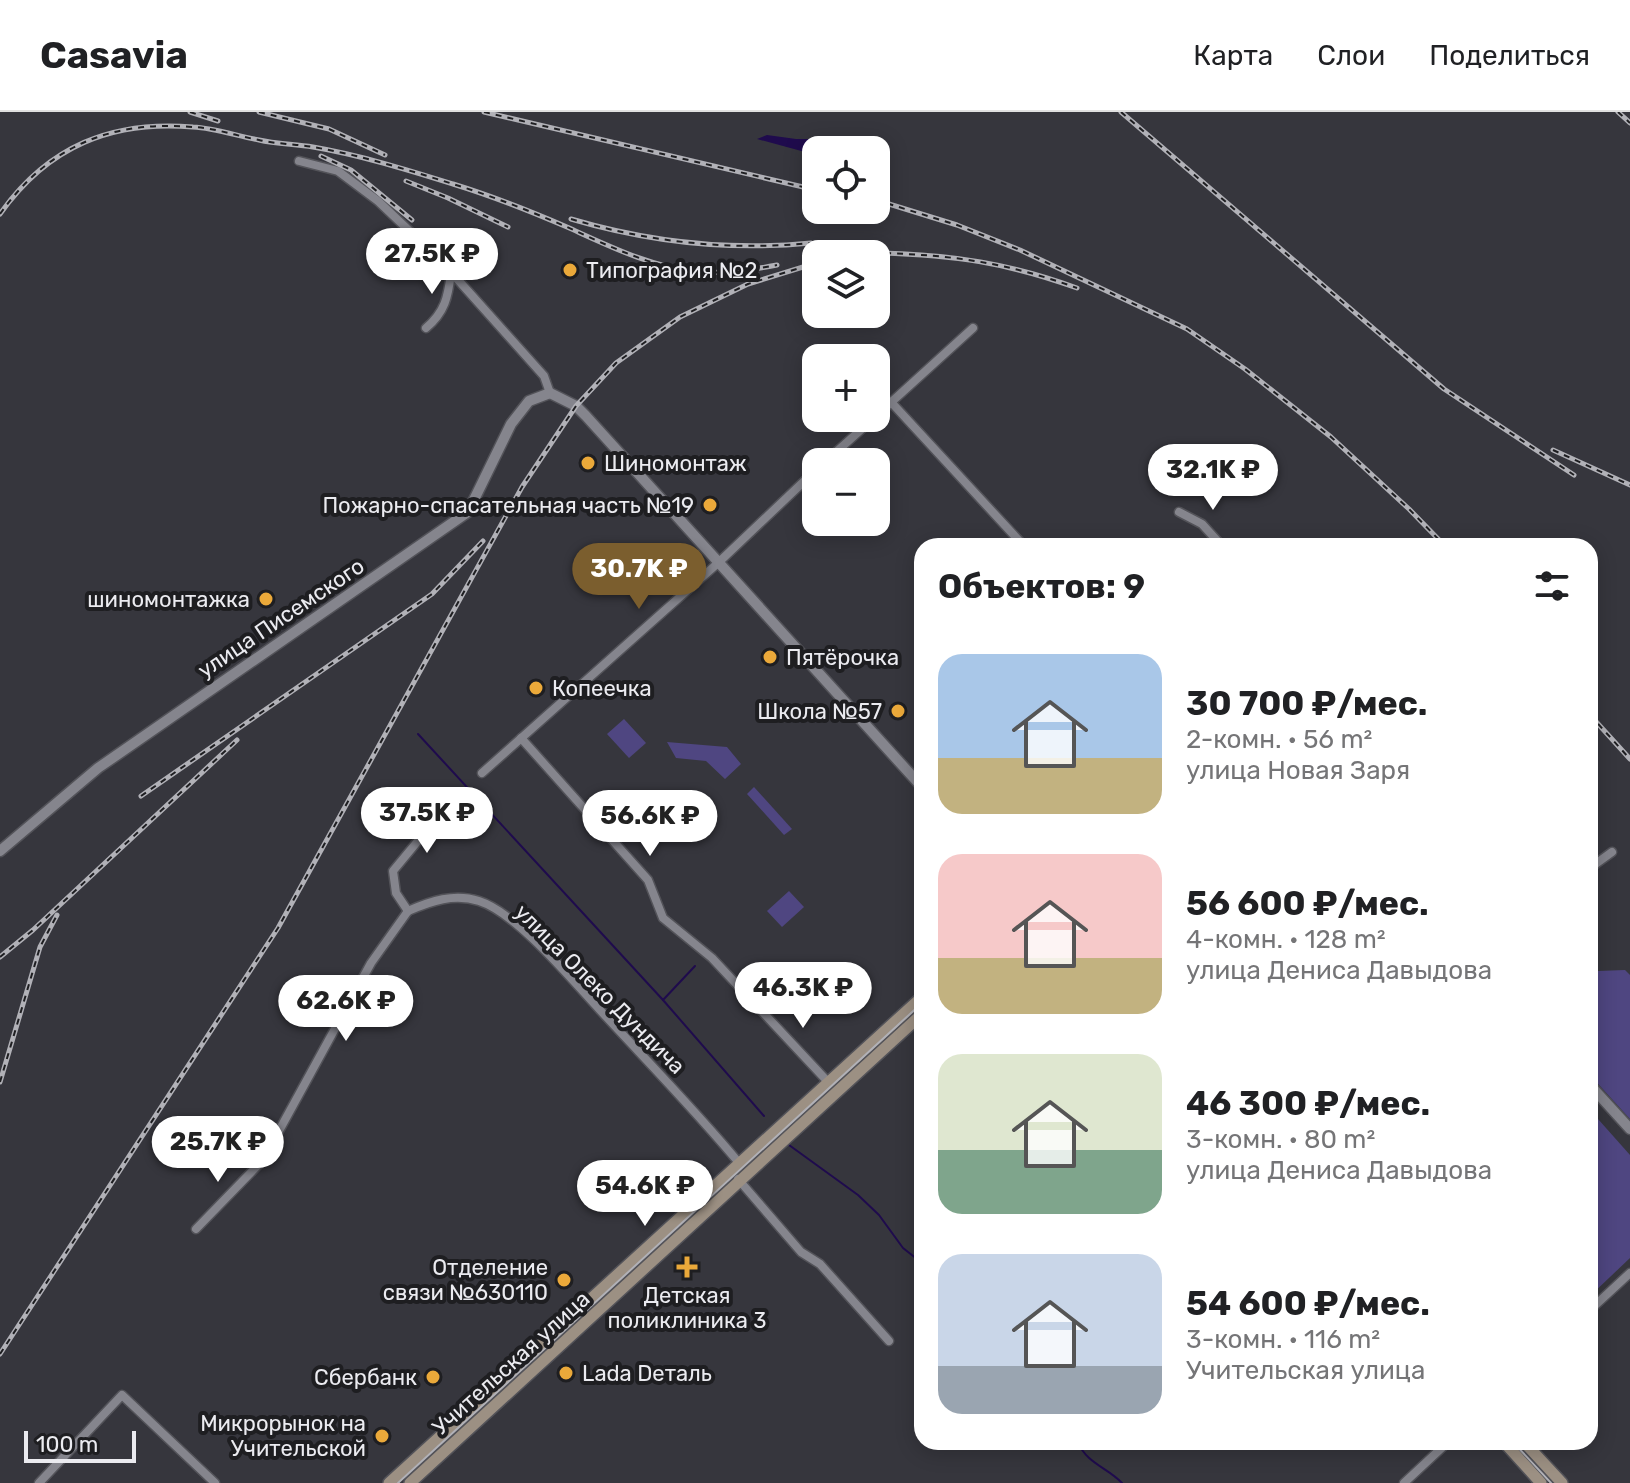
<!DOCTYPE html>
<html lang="ru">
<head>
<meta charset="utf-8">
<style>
	:root { --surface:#fff; --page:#f6f6f6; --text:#202124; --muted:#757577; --line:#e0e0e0; --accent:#7b5e2e }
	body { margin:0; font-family:Rubik,sans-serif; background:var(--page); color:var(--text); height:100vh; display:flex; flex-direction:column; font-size:30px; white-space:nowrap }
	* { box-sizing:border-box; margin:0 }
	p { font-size:26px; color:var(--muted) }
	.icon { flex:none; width:44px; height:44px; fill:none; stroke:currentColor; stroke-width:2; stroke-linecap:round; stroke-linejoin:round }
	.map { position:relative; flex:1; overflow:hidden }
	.drawer { position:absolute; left:914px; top:426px; width:684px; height:912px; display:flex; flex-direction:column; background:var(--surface); border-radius:24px; box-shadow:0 4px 20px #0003 }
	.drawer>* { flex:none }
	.buttons { position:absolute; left:802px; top:24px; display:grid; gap:16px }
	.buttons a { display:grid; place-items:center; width:88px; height:88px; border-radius:16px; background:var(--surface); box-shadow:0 4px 20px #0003; font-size:40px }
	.scale { position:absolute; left:24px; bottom:20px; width:112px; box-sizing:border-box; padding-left:8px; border:4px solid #ebebf0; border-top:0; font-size:22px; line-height:28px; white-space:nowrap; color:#ebebf0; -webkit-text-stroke:6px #1e1e21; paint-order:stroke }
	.price { position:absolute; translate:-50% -68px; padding:0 18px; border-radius:28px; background:#fff; color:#222; font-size:26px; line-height:52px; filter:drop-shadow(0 2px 4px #0008) }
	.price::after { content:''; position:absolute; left:50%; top:48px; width:24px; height:18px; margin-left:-12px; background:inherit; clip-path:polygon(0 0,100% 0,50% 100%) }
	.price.current { background:var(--accent); color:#fff }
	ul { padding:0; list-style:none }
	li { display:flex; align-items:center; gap:24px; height:200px; padding:0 24px }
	li span { display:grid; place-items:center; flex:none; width:224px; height:160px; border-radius:24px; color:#555 }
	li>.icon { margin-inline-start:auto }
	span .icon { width:96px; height:96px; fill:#fffc; stroke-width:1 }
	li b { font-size:34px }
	h2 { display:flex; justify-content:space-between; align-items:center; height:96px; padding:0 24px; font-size:34px }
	header { display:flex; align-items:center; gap:48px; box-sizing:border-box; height:112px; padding:0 40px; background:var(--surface); border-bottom:2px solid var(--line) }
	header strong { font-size:38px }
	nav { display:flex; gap:44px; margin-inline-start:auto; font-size:28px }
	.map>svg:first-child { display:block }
	.green { fill:#4f4681 }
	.water { fill:#1f0b4d }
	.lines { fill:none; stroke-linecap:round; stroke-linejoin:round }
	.stream { stroke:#1f0b4d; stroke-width:2 }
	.minor-casing { stroke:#535359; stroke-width:11 }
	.tertiary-casing { stroke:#535359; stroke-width:13 }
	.secondary-casing { stroke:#535359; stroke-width:14 }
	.minor { stroke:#85858d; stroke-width:8 }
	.tertiary { stroke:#85858d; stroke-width:10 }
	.secondary { stroke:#9c9083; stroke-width:11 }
	.tram { stroke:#b1b1b7; stroke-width:2 }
	.rail-casing { stroke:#b1b1b7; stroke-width:5 }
	.rail { stroke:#1e1e21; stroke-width:2; stroke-dasharray:6; stroke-linecap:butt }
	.poi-dot { fill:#eba93a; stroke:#1e1e21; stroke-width:3 }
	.labels { text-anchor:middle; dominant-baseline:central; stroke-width:8; stroke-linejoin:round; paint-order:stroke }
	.poi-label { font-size:22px; fill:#ebebf0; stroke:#1e1e21; text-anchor:end }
	.street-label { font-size:22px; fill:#ebebf0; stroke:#1e1e21 }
</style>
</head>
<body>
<header>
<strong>Casavia</strong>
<nav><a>Карта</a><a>Слои</a><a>Поделиться</a></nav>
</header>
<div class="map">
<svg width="1630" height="1371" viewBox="0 0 1630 1371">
	<rect width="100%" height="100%" fill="#36363d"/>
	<g class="green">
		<polygon points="624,607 646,631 629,646 607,622"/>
		<polygon points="667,630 727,635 741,652 725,667 706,649 676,646"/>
		<polygon points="754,675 792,717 784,723 747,682"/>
		<polygon points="789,779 804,795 782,815 767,799"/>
		<polygon points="1625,858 1630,863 1630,1007 1590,963 1590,862 1598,859"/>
		<polygon points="1590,998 1630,1043 1630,1146 1590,1184"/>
	</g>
	<polygon class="water" points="767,23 796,27 821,27 825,38 816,38 816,43 757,27"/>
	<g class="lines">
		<g class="stream">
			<polyline points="418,622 663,888"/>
			<polyline points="695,854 663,888 764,1004"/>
			<polyline points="789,1033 858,1083 879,1103 903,1136 922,1151"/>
			<path d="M 1078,1330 C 1086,1351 1108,1356 1122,1371"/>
		</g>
		<defs>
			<g id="minor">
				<polyline points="299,49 338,59 378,89 442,150 544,264 550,281"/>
				<path d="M 426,216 C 445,200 448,185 451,161"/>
				<polyline points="891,290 1024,434"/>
				<polyline points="876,304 973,216"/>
				<polyline points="825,350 874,306"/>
				<polyline points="1179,400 1202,412 1222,434"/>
				<polyline points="521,626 648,768 663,806 712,846 829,971"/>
				<polyline points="482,661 718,451 816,358"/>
				<polyline points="1590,756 1612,740"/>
				<path d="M 408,799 C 431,789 454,781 479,789 C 517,801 572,868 600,898 C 647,949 696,999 740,1052"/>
				<polyline points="408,799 396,781 393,759 427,718 445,689"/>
				<polyline points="738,1067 801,1140 820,1152 889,1229"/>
				<polyline points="196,1117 263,1048 371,851 408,799"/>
				<polyline points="1590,1198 1630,1161"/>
				<polyline points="39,1371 122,1283 215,1371"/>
				<polyline points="1404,1371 1448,1330"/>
			</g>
			<g id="tertiary">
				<polyline points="0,739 98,656 468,400 511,312 529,289 550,281 576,294 586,304 922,675"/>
				<polyline points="1590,973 1630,1017"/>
			</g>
			<g id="secondary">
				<polyline points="1504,1330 1541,1371"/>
				<polyline points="1524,1330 1562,1371"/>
				<polyline points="389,1371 922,885"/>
				<polyline points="410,1371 922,902"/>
			</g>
		</defs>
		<use href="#minor" class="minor-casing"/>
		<use href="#tertiary" class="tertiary-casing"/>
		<use href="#secondary" class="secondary-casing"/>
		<use href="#minor" class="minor"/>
		<use href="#tertiary" class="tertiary"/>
		<use href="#secondary" class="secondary"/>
		<g class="tram">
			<polyline points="1513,1330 1551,1371"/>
			<polyline points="398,1371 922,891"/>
		</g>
		<defs>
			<g id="rail">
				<polyline points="190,0 218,9"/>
				<polyline points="259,0 329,17 385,43"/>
				<polyline points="484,0 816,78"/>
				<polyline points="1121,0 1444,277 1574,363"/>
				<polyline points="1618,0 1630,11"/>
				<polyline points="321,44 351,58 412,108"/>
				<polyline points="406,69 448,86 508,115"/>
				<polyline points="876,88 957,113 1020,138 1187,217 1245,257 1331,325 1409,397 1445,434"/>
				<path d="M 0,102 C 48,34 112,8 193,15 C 215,16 237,24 259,28 C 276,32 295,32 313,35 C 360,43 408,58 453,72 C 492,84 530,99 567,115 C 609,134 651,155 698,160 C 725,162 751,158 777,153"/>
				<path d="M 571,107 C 649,130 729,139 811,131"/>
				<path d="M 837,142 C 852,140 866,141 881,141 C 954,143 1008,151 1077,176"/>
				<polyline points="1553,338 1630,373"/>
				<polyline points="1590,603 1630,647"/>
				<polyline points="141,684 432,482 483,429"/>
				<polyline points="0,845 33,818 237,628"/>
				<polyline points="0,970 40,835 57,803"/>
				<polyline points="0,1242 278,816 522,375 576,294 616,251 680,205 748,172 816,151"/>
			</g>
		</defs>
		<use href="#rail" class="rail-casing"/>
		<use href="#rail" class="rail"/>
	</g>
	<g class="poi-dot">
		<circle cx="570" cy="158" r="8"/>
		<circle cx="588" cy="351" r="8"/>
		<circle cx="710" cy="393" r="8"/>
		<circle cx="266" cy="487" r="8"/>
		<circle cx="770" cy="545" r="8"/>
		<circle cx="536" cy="576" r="8"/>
		<circle cx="898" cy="599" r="8"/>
		<path d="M683 1143h8v8h8v8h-8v8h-8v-8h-8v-8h8z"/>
		<circle cx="564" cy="1168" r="8"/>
		<circle cx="566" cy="1261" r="8"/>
		<circle cx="433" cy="1265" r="8"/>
		<circle cx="382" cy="1324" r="8"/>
	</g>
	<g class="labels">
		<g class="poi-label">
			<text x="586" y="158" text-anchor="start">Типография №2</text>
			<text x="604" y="351" text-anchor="start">Шиномонтаж</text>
			<text x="694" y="393">Пожарно-спасательная часть №19</text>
			<text x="250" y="487">шиномонтажка</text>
			<text x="786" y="545" text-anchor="start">Пятёрочка</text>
			<text x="552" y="576" text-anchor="start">Копеечка</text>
			<text x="882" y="599">Школа №57</text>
			<text x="548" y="1155">Отделение<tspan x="548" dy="25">связи №630110</tspan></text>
			<text x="687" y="1183" text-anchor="middle">Детская<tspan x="687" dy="25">поликлиника 3</tspan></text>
			<text x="582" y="1261" text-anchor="start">Lada Dеталь</text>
			<text x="417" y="1265">Сбербанк</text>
			<text x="366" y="1311">Микрорынок на<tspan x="366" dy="25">Учительской</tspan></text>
		</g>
		<g class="street-label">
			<text transform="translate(281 506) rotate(-34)">улица Писемского</text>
			<text transform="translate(600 877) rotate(45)">улица Олеко Дундича</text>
			<text transform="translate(511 1251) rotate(-42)">Учительская улица</text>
		</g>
	</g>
</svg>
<div class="buttons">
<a><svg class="icon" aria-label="locate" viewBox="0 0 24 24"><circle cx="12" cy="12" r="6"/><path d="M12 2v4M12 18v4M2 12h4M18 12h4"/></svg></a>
<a><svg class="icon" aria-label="layers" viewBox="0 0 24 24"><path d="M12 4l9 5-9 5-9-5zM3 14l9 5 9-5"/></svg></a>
<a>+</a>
<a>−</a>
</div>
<div class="scale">100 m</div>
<b class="price" style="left:432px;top:184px">27.5K ₽</b>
<b class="price" style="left:1213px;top:400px">32.1K ₽</b>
<b class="price current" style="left:639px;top:499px">30.7K ₽</b>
<b class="price" style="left:427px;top:743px">37.5K ₽</b>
<b class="price" style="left:650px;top:746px">56.6K ₽</b>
<b class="price" style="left:803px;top:918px">46.3K ₽</b>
<b class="price" style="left:346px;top:931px">62.6K ₽</b>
<b class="price" style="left:218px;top:1072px">25.7K ₽</b>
<b class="price" style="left:645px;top:1116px">54.6K ₽</b>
<section class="drawer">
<h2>Объектов: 9<svg class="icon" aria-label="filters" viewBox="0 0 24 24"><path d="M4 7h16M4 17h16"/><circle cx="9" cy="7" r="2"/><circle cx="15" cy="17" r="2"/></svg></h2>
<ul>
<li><span style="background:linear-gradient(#a9c7e8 65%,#c2b280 0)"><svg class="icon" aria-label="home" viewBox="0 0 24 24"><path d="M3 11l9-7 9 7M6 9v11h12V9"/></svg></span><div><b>30 700 ₽/мес.</b><p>2-комн. · 56 m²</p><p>улица Новая Заря</p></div></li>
<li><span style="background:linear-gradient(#f6c9c9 65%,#c2b280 0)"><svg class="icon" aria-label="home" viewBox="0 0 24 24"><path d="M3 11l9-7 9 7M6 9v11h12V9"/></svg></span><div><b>56 600 ₽/мес.</b><p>4-комн. · 128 m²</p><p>улица Дениса Давыдова</p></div></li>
<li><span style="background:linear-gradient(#dfe7d0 60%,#7fa58c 0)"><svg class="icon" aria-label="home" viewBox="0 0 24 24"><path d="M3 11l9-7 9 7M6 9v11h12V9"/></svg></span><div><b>46 300 ₽/мес.</b><p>3-комн. · 80 m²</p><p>улица Дениса Давыдова</p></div></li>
<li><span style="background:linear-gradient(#c9d6e8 70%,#9aa5b1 0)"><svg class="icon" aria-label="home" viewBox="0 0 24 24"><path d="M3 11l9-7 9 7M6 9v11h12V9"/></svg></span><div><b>54 600 ₽/мес.</b><p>3-комн. · 116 m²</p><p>Учительская улица</p></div></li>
</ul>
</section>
</div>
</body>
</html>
